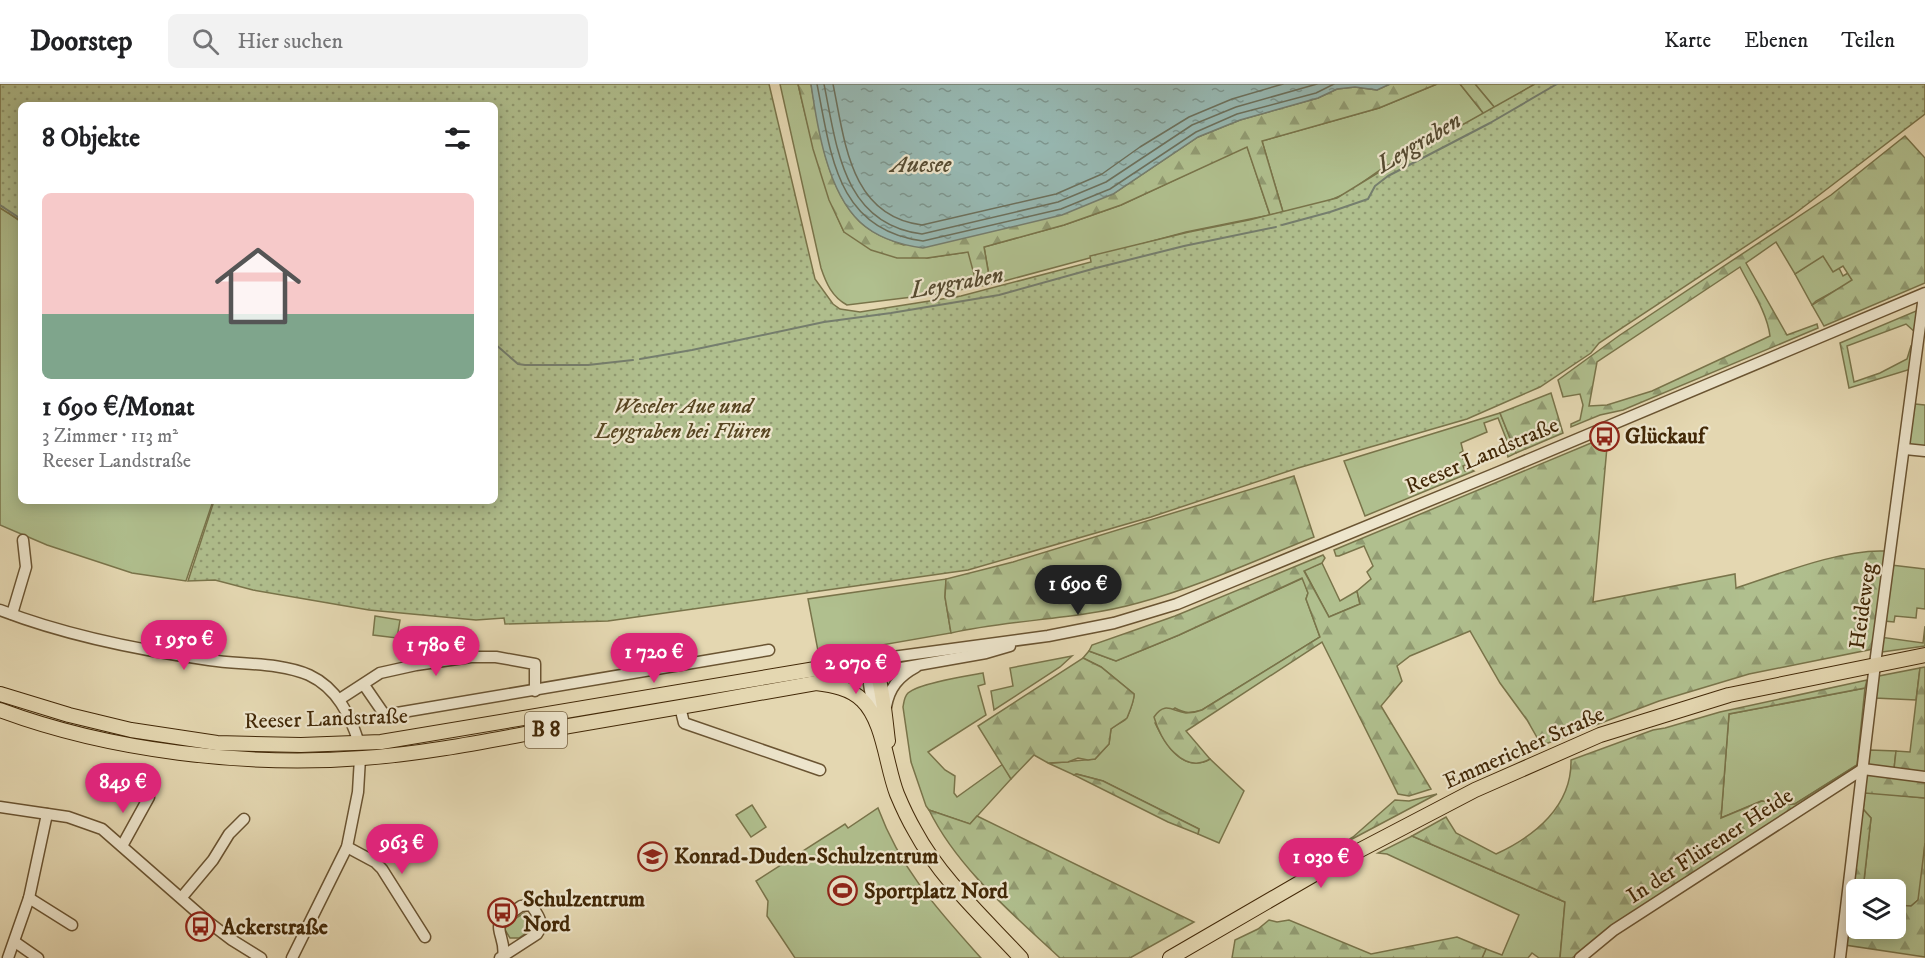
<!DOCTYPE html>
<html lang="de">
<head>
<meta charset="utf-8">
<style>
	:root { --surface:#fff; --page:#f2f2f2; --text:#202124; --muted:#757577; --line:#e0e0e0; --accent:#db2777 }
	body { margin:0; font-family:"IM FELL DW Pica",serif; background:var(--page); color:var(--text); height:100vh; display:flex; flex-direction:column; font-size:22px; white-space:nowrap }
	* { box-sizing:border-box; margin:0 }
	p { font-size:20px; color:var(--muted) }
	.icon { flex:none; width:33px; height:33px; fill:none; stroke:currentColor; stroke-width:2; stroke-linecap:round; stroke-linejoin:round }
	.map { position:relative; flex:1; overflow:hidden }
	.side { position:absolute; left:18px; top:18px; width:480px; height:402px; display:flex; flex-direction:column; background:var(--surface); border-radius:9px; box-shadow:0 3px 15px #0003 }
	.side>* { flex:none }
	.buttons { position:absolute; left:1846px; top:795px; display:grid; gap:12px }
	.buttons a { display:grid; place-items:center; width:60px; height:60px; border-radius:9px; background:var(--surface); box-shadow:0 3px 15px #0003; font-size:30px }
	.price { position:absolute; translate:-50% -51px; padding:0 14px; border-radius:21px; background:var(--accent); color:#fff; font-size:20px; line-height:39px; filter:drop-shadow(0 2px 3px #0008) }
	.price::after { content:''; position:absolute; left:50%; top:36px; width:18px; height:14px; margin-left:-9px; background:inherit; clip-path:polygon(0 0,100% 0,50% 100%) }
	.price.active { background:#222; color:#fff }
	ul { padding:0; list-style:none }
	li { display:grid; align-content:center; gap:12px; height:318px; padding:0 24px }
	li span { display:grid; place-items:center; height:186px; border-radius:9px; color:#555 }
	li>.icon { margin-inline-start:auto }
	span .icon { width:108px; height:108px; fill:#fffc; stroke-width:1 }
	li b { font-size:26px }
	h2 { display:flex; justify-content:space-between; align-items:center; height:72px; padding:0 24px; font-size:26px }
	header { display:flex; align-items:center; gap:36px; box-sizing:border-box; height:84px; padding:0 30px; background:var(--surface); border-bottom:2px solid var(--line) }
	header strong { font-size:28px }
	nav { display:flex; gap:33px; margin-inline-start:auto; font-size:21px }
	.search { width:420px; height:54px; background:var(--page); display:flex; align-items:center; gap:15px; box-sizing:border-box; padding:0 21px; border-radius:9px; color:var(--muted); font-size:22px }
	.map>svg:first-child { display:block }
	.green { fill:#b0bf8e; stroke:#79744a; stroke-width:1.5 }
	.forest { fill:url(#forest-firs); stroke:#79744a; stroke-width:1.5; fill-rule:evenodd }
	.park { fill:url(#park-dots); stroke:#79744a; stroke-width:1.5 }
	.water { fill:url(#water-ripples); stroke:#757e6e; stroke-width:1.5 }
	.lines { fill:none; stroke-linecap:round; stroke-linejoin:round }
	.shore { stroke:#6c705c; stroke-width:1.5 }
	.stream { stroke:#757e6e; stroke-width:2 }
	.minor-casing { stroke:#6a5432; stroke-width:13 }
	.major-casing { stroke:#422807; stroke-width:16 }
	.minor { stroke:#ede5cc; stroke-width:10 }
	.major { stroke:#e4d7b1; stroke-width:14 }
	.labels { text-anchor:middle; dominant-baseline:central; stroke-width:4.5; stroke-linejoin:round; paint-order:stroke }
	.shield { fill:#ede5cc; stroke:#756142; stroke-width:1.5 }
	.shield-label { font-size:21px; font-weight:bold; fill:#422807 }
	.park-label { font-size:22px; font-style:italic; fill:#584622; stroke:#ede5cc }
	.poi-label { font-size:22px; font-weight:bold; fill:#422807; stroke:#ede5cc; text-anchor:start }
	.street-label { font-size:22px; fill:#422807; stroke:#ede5cc }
	.water-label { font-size:24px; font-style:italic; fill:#574c32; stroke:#ede5cc }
</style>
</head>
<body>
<header>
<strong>Doorstep</strong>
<div class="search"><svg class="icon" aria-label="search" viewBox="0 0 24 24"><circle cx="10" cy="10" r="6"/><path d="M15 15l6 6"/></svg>Hier suchen</div>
<nav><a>Karte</a><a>Ebenen</a><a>Teilen</a></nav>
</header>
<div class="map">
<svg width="1925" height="874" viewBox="0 0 1925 874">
	<defs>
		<pattern id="forest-firs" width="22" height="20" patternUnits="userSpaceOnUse" patternTransform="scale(1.5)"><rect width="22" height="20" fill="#b0bf8e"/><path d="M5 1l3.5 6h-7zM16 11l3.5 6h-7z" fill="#919b72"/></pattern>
		<pattern id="park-dots" width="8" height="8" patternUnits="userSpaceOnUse" patternTransform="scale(1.5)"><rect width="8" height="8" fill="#b0bf8e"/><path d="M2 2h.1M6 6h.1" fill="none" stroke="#919b72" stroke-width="1.8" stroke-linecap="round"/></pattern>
		<pattern id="water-ripples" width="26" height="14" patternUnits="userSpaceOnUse" patternTransform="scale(1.5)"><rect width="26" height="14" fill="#97b8b2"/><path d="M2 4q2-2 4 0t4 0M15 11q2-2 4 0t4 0" fill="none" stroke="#7d968f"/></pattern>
	</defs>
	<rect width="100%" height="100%" fill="#e4d7b1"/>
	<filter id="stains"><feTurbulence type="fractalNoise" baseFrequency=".00333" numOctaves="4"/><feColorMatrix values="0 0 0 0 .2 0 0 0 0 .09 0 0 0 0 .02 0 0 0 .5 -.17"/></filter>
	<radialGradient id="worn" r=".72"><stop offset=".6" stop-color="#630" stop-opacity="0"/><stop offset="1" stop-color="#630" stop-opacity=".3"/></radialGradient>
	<g class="green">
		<path d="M 780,0 L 798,0 C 810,51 822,101 844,148 L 927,174 L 968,168 L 989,191 L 984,163 L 1064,141 L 1121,121 L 1247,62 L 1270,131 L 1186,148 L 997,199 L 937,210 L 847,221 C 832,213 826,199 821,184 Z"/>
		<polygon points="1437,0 1460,0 1484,30 1383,84 1347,109 1326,118 1283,128 1262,57 1379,24"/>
		<polygon points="1475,0 1535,0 1495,24"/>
		<polygon points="0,123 21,138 21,417 213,417 186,497 132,489 47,461 0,441"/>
		<polygon points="1823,171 1833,187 1839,184 1843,192 1848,189 1853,197 1816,217 1812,221 1795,190"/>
		<polygon points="1915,320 1925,321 1925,363 1909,362"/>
		<polygon points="1500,329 1516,369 1508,373 1507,369 1511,367 1498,334 1484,339 1487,348 1461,359 1463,367 1460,369 1463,375 1466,375 1468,380 1463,382 1465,387 1471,385 1474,387 1365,432 1344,377"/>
		<polygon points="1322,479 1340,517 1357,507 1360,520 1329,533 1304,486"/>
		<polygon points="1891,481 1925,485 1925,525 1917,524 1916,534 1895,532 1894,538 1884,537"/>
		<path d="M 1303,494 L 1308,509 L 1306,515 L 1320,553 L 1202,626 C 1192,629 1185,630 1175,624 L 1155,639 C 1165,660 1183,690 1210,675 L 1244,707 L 1219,759 L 1198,750 L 1199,745 L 1103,697 L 1077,690 L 1074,691 L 1048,679 C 1064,679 1079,676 1095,675 L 1109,660 L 1111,645 C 1115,641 1121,639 1125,636 C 1129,632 1134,615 1134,610 L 1101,583 L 1083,574 L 1089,567 L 1116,577 L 1179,551 Z"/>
		<polygon points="946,495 945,513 951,549 819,572 808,515"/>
		<polygon points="375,532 400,536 397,554 373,551"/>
		<polygon points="1925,542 1925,562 1882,568 1880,567 1880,553 1923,559"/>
		<polygon points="1072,572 1060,583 994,626 991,607 1013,602 1010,584"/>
		<polygon points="1920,584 1916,616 1875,614 1879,592"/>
		<path d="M 983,589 L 985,600 L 978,602 L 986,631 L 928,668 L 945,686 L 955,692 L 954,709 L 957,713 L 1003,680 L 1011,695 L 970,740 L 929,726 L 926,722 L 911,678 L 903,623 C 904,618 904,613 908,609 C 919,599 967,592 983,589 Z"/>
		<polygon points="1865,604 1857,681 1795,720 1784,721 1761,717 1721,734 1729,630"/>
		<polygon points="1870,666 1896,667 1894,685 1871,683 1868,680"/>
		<polygon points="1865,708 1925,714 1925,759 1921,809 1918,816 1911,822 1896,821 1896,806 1863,806 1871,734 1863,725"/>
		<polygon points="752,721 766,743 751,753 736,731"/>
		<path d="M 878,724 C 901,786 938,826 981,874 L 795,874 L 767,832 L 768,817 L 756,797 L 845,740 L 848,744 Z"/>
		<polygon points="1412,752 1565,818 1560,874 1539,874 1532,869 1528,874 1482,874 1486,865 1502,871 1519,831 1387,770 1378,769"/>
		<polygon points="524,829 532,834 533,844 519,854 510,854 505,846 506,841"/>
	</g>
	<g class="forest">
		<path d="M 798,0 L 811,0 C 819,44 826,104 859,137 C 871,149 888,155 904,161 L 1113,110 L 1198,53 L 1240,36 L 1318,14 L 1337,5 L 1355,3 L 1377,6 L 1390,0 L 1437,0 L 1379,24 L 1262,57 L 1283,128 L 1270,131 L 1247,63 L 1121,121 L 1064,141 L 984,163 L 989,192 L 975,194 L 968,168 L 927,174 L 897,174 L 871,166 L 844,148 L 829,116 L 813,65 Z"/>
		<polygon points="1460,0 1475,0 1495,24 1484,30"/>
		<path d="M 1905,52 L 1925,74 L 1925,199 L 1824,242 L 1812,221 L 1852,196 L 1843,182 L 1833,188 L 1823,172 L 1795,190 L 1776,158 L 1746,179 L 1787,251 L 1817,240 L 1818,244 L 1623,326 L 1600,331 L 1571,343 L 1571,340 L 1580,336 L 1583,321 L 1580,310 L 1563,313 L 1558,296 L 1620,251 L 1831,111 ZM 1740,183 C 1751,205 1767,228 1770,252 L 1652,307 L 1607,321 L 1589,322 L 1597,278 Z"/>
		<polygon points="1916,227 1919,229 1916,249 1906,240 1847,262 1854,298 1880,289 1907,275 1911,262 1914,259 1911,285 1849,304 1840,259"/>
		<polygon points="1551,309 1563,349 1516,369 1500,329"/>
		<path d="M 1608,352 L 1593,518 L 1735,490 L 1736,504 C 1779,490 1841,465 1885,467 L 1873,565 L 1749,590 L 1659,617 L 1519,670 L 1539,657 L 1527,636 L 1500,599 L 1470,547 L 1410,572 L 1397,582 L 1402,597 L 1381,622 L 1431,705 L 1409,712 L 1398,710 L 1322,558 L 1186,647 L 1210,675 C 1183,691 1160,656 1154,633 C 1165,617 1172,627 1186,629 C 1192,629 1197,628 1202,626 L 1320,553 L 1306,515 L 1308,509 L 1302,494 L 1179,551 L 1116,577 L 1089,567 L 1092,561 L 1175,532 L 1323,471 L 1325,474 L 1322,479 L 1304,487 L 1329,533 L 1360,520 L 1357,507 L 1371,495 L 1367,488 L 1373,482 L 1364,462 L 1339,472 L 1336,472 L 1334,466 Z"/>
		<path d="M 1294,392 L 1314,453 C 1256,476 1198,503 1138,519 C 1077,536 1013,535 951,549 L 945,513 L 946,495 L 1013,478 Z"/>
		<path d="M 1083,574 L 1101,583 L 1134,610 C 1135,615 1129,629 1127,634 L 1111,645 L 1109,660 L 1095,675 L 1088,676 L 1078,674 L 1068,678 L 1048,679 L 1034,671 L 1011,695 L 978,642 Z"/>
		<polygon points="1925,583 1925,688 1894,685 1896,667 1910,668 1920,584"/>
		<path d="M 1867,596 L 1865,604 L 1729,630 L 1721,734 L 1762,717 L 1784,721 L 1795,720 L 1857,681 L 1856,687 L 1614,841 L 1572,874 L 1560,874 L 1565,818 L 1412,752 L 1446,733 L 1456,749 L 1496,770 C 1535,752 1572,722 1571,676 L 1653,646 L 1665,644 L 1720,628 Z"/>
		<polygon points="1868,689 1925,696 1925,714 1865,709 1863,725 1871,734 1863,805 1857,806 1857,844 1896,844 1896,821 1911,822 1918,816 1925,759 1925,873 1845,861 1864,692"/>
		<polygon points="1076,690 1103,697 1199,745 1198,750 1168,738 1074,691"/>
		<polygon points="1437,710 1337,763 1353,753 1395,716 1409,717"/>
		<path d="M 929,726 L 970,740 L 977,732 L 1194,838 L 1130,874 L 1060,874 C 1013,830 958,785 929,726 Z"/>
		<polygon points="1269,836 1277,838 1289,836 1371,870 1457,853 1486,865 1482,874 1232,874 1235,856 1258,845"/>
	</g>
	<polygon class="park" points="0,0 769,0 815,195 833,220 840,225 860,228 961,212 1091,178 1090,172 1189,148 1249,136 1337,114 1389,82 1535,0 1925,0 1925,30 1793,131 1599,259 1591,269 1540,303 1467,335 1298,384 1151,433 968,486 608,537 505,540 504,534 476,536 369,526 253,506 215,496 188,497 214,417 495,417 495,21 21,21 21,137 0,124"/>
	<path class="water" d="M 811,0 L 1390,0 L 1377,6 L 1355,3 L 1337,5 L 1318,14 L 1240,36 L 1198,53 L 1113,110 L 1062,131 L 923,164 C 901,161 877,154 860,138 C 827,107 817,42 811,0 Z"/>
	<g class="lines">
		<g class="shore">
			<path d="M 817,0 C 831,70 836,146 923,157 L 1061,125 L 1110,105 L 1196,48 L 1237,30 L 1316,9 L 1334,0"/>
			<path d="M 824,0 C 837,64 843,140 922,150 L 1058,118 L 1106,98 L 1192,41 L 1236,23 L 1317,0"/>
			<path d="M 833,0 C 845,58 850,132 922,141 L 1056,110 L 1102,90 L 1140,63 L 1189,33 L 1232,15 L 1283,0"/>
		</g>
		<g class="stream">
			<polyline points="0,121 21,135"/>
			<polyline points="1282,141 1330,128 1368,115 1375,102 1388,92 1490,39 1557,0"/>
			<polyline points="495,260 518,280 525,281 588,281 633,276"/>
			<polyline points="640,275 692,266 824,238 891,229 999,211 1096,184 1184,162 1276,143"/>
		</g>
		<defs>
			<g id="minor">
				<polyline points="1905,365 1925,367"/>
				<path d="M 0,526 C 67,552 138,566 209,576 C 241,581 279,578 309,591 C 337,604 350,631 359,659"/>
				<polyline points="12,530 26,483 23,456"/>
				<polyline points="863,577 1048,552 1114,539 1177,520 1499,388 1925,209"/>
				<polyline points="871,585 869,600 874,631"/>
				<polyline points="822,598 986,569 1010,562"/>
				<polyline points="364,601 384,630 397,629 769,566"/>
				<polyline points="340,615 380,589 416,581 471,573 496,573 535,580 535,607"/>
				<polyline points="680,623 684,639 820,686"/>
				<path d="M 886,623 C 889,604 899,592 916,583"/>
				<polyline points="0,723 68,733 102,745 207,837 232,856 261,874"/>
				<polyline points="122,762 149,713"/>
				<polyline points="347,763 375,778 382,785 425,853"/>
				<polyline points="182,813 213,776 229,750 244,735"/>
				<polyline points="29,814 72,841"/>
				<polyline points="15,858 38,874"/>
				<polyline points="8,874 29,814 47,730"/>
				<polyline points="292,874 347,763 358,708 360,674"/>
				<path d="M 500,874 L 537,850 C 545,839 538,831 531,821 L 521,822 L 500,837 C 496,848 506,858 503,872"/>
				<polyline points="1580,874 1614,846 1863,685 1925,693"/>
				<polyline points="1840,874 1875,580 1923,219 1922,211"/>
			</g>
			<g id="major">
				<path d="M 0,610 L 69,631 L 131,646 L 217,659 L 301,661 L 381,658 L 863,577 C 866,578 870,578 872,580 C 882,589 886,643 888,657"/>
				<path d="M 0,626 C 110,667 246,683 363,674 C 432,669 501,654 569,642 C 651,628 734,614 816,599 C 832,601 850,604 862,616 C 884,637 886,682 897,710 C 902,722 908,735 915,747 C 940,794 985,835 1021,874"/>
				<polyline points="1170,874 1320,787 1475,706 1600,651 1729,611 1925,571"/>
			</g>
		</defs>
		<use href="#minor" class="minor-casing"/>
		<use href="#major" class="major-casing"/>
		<use href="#minor" class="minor"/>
		<use href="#major" class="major"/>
	</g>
	<defs>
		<symbol id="bus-ring" viewBox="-11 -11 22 22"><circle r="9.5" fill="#ede5cc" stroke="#8f2418" stroke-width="1.5"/><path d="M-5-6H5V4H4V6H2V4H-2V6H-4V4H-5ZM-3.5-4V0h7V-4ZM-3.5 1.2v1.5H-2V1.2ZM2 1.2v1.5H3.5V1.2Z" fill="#8f2418"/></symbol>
		<symbol id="school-ring" viewBox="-11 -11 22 22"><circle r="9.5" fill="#ede5cc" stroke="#8f2418" stroke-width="1.5"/><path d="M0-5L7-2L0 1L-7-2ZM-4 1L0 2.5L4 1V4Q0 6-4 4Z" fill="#8f2418"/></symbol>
		<symbol id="stadium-ring" viewBox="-11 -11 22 22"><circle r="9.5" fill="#ede5cc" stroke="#8f2418" stroke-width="1.5"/><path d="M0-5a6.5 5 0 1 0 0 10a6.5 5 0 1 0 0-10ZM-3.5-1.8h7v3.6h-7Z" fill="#8f2418"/></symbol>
	</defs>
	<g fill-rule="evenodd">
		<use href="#bus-ring" x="1588" y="336" width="33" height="33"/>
		<use href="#school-ring" x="636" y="756" width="33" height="33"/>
		<use href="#stadium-ring" x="826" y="790" width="33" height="33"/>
		<use href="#bus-ring" x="486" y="812" width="33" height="33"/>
		<use href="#bus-ring" x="184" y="826" width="33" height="33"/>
	</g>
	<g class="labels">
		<rect class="shield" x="525" y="628" width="42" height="36" rx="4.5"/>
		<g class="shield-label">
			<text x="546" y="646">B 8</text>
		</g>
		<g class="park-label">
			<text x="683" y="322">Weseler Aue und<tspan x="683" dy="25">Leygraben bei Flüren</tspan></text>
		</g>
		<g class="poi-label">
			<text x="1625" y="352">Glückauf</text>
			<text x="674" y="772">Konrad-Duden-Schulzentrum</text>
			<text x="864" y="807">Sportplatz Nord</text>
			<text x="523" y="815">Schulzentrum<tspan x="523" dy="25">Nord</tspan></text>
			<text x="222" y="843">Ackerstraße</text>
		</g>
		<g class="street-label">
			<text transform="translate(1482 372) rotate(-23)">Reeser Landstraße</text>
			<text transform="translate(1863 522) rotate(-82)">Heideweg</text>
			<text transform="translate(326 635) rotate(-2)">Reeser Landstraße</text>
			<text transform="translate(1524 664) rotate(-24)">Emmericher Straße</text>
			<text transform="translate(1710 762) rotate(-33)">In der Flürener Heide</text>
		</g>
		<g class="water-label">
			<text transform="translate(1419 59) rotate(-31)">Leygraben</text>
			<text x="921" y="81">Auesee</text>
			<text transform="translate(957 199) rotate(-10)">Leygraben</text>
		</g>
	</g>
	<rect width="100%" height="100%" filter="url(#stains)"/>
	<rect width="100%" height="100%" fill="url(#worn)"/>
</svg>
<div class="buttons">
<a><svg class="icon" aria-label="layers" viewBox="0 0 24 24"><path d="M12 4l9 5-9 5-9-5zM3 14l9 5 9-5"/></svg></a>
</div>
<b class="price active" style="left:1078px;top:532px">1 690 €</b>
<b class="price" style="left:184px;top:587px">1 950 €</b>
<b class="price" style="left:436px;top:593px">1 780 €</b>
<b class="price" style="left:654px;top:600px">1 720 €</b>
<b class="price" style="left:856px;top:611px">2 070 €</b>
<b class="price" style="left:123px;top:730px">849 €</b>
<b class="price" style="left:402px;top:791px">963 €</b>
<b class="price" style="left:1321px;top:805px">1 030 €</b>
<section class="side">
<h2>8 Objekte<svg class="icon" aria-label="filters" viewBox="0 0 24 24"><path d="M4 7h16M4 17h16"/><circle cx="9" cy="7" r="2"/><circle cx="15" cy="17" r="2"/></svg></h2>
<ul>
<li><span style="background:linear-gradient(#f6c9c9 65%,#7fa58c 0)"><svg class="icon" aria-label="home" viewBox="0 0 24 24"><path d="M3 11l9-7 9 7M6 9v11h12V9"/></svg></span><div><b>1 690 €/Monat</b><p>3 Zimmer · 113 m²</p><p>Reeser Landstraße</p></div></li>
</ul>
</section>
</div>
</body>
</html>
